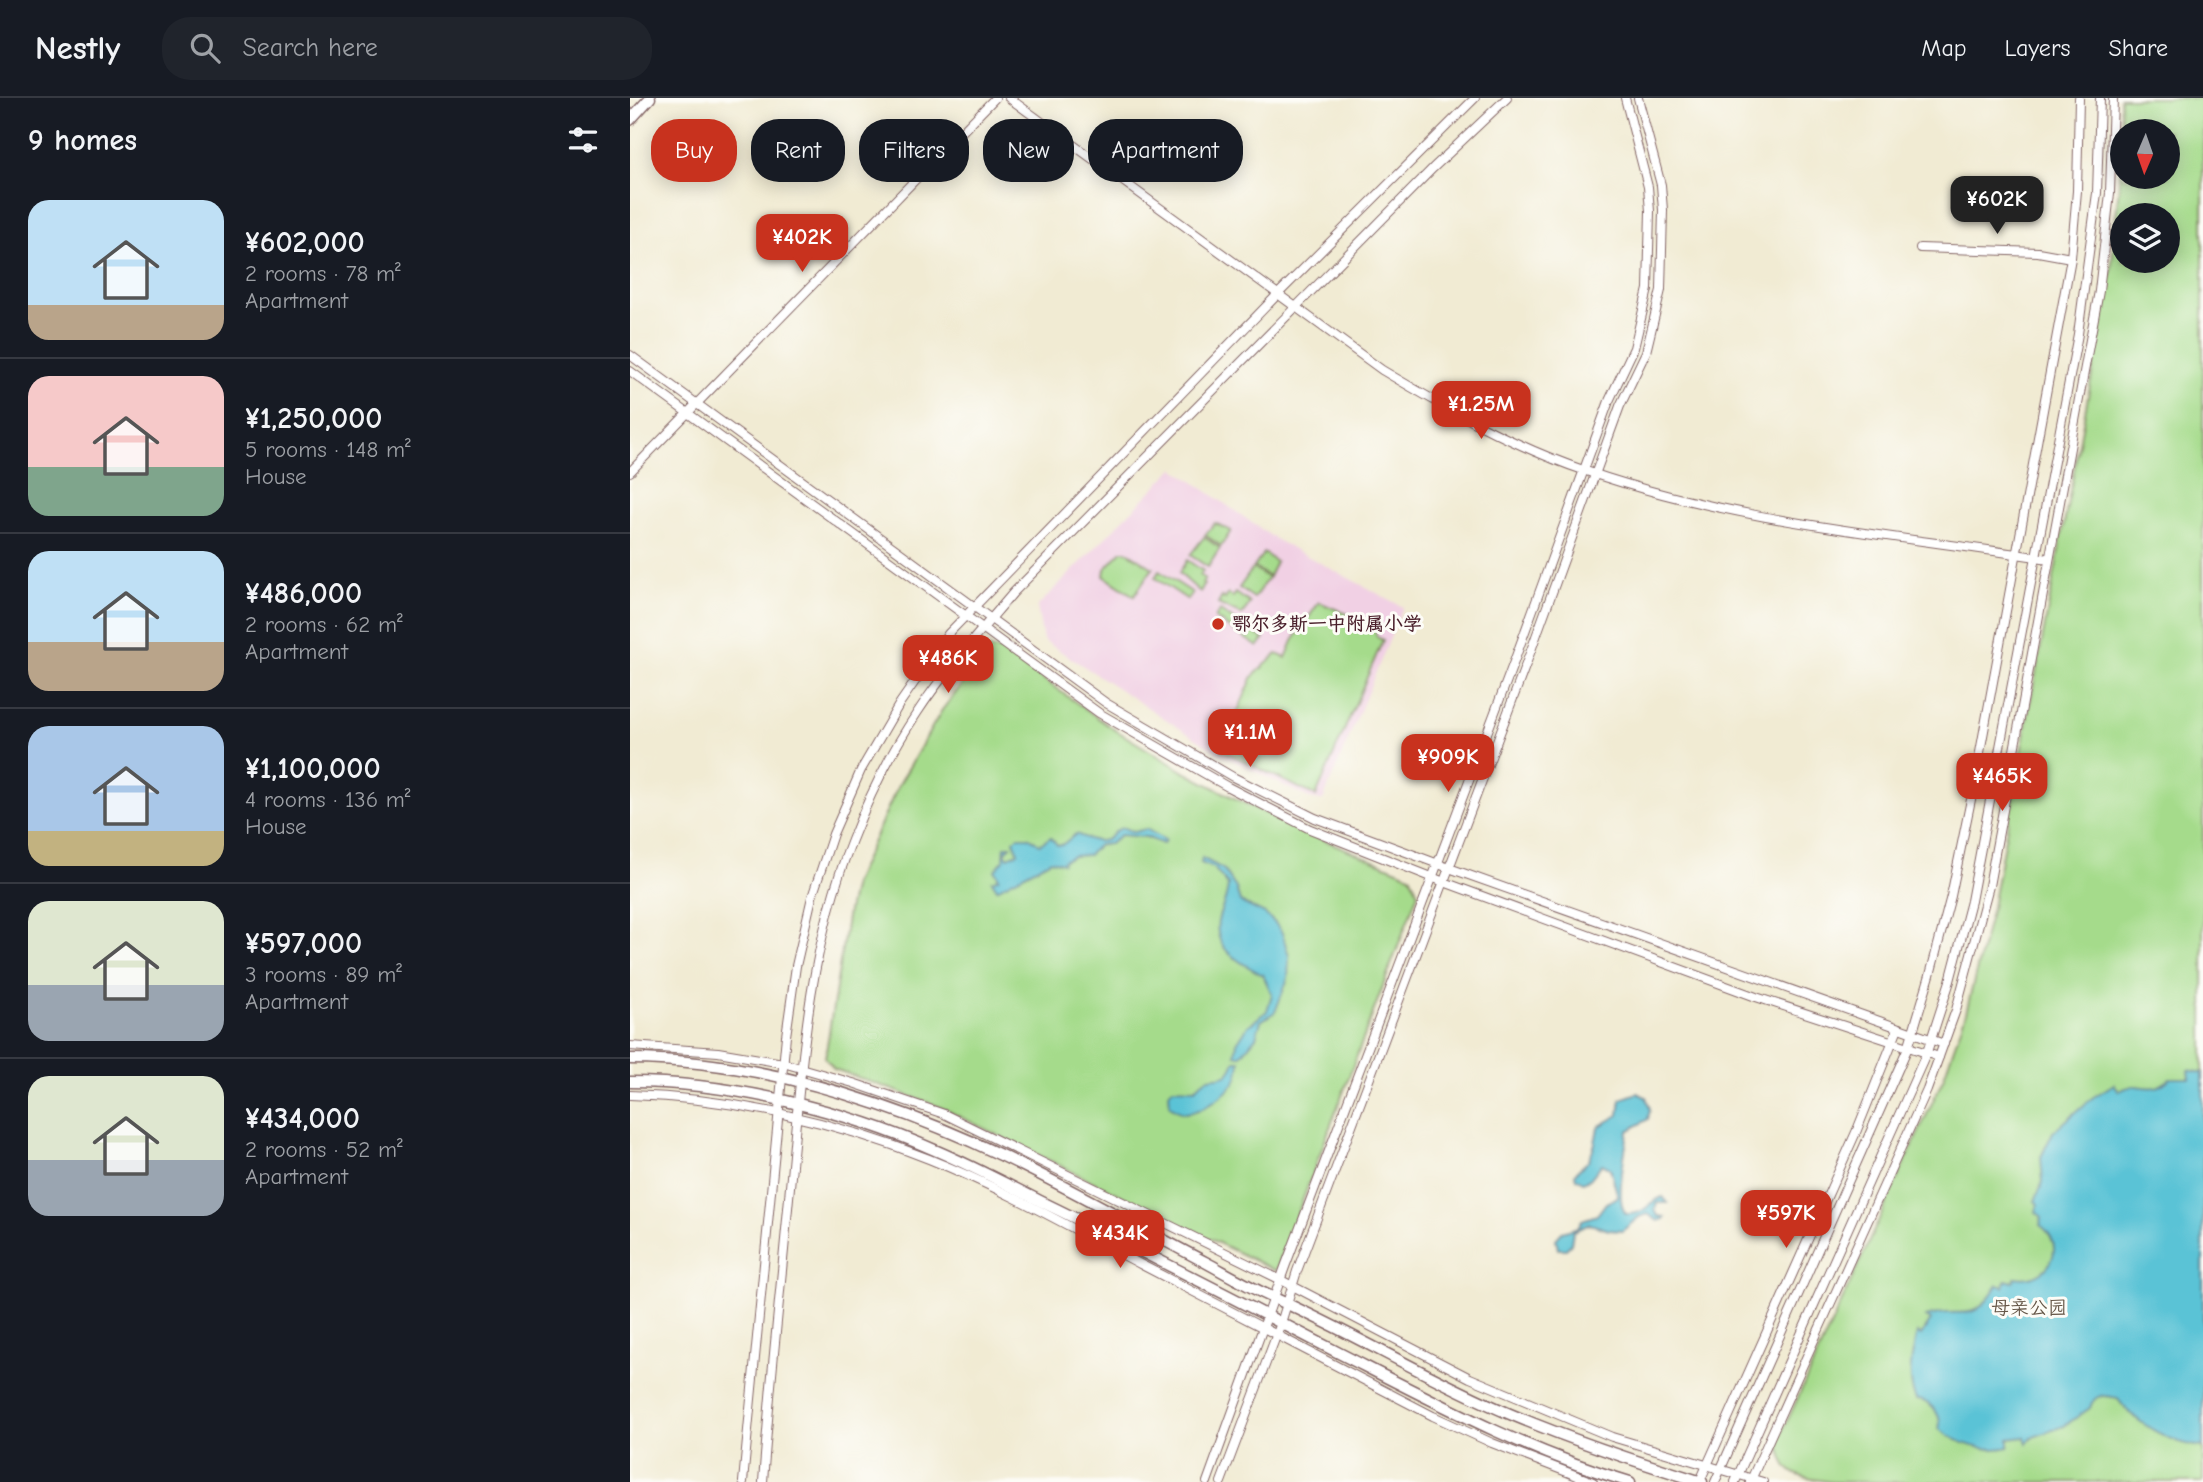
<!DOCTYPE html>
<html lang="en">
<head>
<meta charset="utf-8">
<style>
	:root { --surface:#171b24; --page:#20242c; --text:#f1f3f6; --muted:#9ea1a6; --line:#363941; --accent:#c8321e }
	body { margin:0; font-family:"Comic Neue","LXGW WenKai TC",sans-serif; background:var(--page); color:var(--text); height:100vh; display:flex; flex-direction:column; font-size:26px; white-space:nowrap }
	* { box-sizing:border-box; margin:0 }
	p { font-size:23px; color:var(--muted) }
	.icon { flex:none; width:38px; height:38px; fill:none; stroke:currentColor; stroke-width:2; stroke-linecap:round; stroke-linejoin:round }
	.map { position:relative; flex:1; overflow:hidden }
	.side { display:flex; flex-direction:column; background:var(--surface); width:630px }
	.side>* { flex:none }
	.top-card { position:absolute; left:21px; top:21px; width:665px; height:63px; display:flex; gap:14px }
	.needle { width:46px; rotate:182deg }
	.fabs { position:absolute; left:1480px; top:21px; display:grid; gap:14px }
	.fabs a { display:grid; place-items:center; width:70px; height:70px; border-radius:50%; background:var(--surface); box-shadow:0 4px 18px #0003; font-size:35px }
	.price { position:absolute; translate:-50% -60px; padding:0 16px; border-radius:14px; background:var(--accent); color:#fff; font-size:23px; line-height:46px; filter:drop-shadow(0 2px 4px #0008) }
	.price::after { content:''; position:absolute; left:50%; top:42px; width:21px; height:16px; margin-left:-10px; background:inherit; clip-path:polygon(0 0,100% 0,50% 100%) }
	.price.active { background:#222; color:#fff }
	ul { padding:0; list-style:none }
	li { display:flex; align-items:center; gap:21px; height:175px; padding:0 28px }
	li+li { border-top:2px solid var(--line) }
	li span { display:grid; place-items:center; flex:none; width:196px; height:140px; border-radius:21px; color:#555 }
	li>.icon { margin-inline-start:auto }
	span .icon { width:84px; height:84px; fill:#fffc; stroke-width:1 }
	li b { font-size:30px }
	h2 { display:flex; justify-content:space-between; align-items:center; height:84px; padding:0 28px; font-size:30px }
	.pill { padding:0 24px; border-radius:28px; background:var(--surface); box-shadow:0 4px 18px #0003; font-size:24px; line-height:63px }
	.pill.active { background:var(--accent); color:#fff }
	header { display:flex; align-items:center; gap:42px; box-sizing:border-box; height:98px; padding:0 35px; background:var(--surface); border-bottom:2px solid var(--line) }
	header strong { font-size:33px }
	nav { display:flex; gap:38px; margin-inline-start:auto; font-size:24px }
	.search { width:490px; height:63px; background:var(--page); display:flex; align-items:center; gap:18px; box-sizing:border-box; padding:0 24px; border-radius:28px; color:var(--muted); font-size:26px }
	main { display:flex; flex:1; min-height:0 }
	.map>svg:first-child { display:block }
	.built { fill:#f1d0e4 }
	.green { fill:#a5db8b; stroke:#787d5b; stroke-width:2; fill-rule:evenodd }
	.water { fill:#5ac3d6; stroke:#527180; stroke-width:2 }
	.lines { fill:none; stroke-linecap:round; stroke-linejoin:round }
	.minor-casing { stroke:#846666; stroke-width:10 }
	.major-casing { stroke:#846666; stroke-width:13 }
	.minor { stroke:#fff; stroke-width:8 }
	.major { stroke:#fff; stroke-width:10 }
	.poi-dot { fill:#c8321e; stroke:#fdfcf7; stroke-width:2.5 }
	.labels { text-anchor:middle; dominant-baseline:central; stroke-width:6; stroke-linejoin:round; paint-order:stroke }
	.poi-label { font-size:19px; font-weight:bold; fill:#4a1f2b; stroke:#fdfcf7; text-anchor:start }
	.park-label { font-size:19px; fill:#655748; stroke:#fdfcf7 }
</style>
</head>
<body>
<header>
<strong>Nestly</strong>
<div class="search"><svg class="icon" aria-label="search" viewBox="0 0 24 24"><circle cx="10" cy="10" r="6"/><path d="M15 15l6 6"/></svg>Search here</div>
<nav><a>Map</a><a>Layers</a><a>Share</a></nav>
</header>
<main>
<section class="side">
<h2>9 homes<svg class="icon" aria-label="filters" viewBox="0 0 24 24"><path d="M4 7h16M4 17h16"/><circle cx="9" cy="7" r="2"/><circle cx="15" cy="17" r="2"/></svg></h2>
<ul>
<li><span style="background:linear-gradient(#bfe0f5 75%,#b9a48a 0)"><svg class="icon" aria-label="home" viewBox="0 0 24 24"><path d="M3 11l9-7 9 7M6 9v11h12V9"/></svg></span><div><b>¥602,000</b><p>2 rooms · 78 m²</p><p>Apartment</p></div></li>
<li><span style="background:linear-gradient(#f6c9c9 65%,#7fa58c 0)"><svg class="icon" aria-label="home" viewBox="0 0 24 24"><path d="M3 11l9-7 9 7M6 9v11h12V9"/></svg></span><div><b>¥1,250,000</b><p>5 rooms · 148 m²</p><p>House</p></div></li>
<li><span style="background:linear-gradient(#bfe0f5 65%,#b9a48a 0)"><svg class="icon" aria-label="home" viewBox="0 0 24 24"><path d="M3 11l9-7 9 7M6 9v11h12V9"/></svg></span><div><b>¥486,000</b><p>2 rooms · 62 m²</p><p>Apartment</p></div></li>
<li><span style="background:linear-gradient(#a9c7e8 75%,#c2b280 0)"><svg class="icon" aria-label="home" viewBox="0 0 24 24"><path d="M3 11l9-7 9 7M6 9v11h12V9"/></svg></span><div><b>¥1,100,000</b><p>4 rooms · 136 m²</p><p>House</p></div></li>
<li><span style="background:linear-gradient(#dfe7d0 60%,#9aa5b1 0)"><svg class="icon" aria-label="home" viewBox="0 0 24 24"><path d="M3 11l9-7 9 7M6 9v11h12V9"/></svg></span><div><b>¥597,000</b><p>3 rooms · 89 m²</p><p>Apartment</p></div></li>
<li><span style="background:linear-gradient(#dfe7d0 60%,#9aa5b1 0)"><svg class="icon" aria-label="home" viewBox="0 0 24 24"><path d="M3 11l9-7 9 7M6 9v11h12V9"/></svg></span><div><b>¥434,000</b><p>2 rooms · 52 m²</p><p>Apartment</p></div></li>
</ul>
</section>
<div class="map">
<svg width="1573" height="1384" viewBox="0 0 1573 1384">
	<rect width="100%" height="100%" fill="#fdfcf7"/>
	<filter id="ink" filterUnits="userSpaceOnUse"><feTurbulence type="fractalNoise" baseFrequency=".0143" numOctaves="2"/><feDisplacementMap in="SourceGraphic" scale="14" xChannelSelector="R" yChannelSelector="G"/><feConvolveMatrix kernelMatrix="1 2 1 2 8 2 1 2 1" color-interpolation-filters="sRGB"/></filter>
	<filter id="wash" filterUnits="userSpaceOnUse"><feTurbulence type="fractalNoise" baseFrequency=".00686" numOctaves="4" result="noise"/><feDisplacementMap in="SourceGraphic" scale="28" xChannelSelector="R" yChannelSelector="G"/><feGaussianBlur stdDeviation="1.57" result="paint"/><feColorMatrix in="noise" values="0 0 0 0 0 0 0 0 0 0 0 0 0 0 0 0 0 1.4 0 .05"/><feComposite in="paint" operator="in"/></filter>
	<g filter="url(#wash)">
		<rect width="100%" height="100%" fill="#f1ebd3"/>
		<polygon class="built" points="544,370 645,441 773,509 693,702 683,702 588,655 413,542 407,509"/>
		<g class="green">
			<path d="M 1490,0 L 1573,0 L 1573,1384 L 1203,1384 C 1169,1379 1152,1380 1149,1341 L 1313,981 L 1336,915 L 1362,809 L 1481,176 L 1492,53 ZM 1493,33 L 1538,33 L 1538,79 L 1493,79 ZM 1493,117 L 1538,117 L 1538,163 L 1493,163 Z"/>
			<polygon points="585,425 601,433 591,448 575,437"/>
			<polygon points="574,439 590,450 578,469 560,457"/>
			<polygon points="492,453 496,453 523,470 504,498 474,478 475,471"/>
			<polygon points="634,455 646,464 639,479 624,469"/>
			<polygon points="557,462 573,473 570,477 575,481 572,485 574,487 570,494 549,475"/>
			<polygon points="623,470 638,480 624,500 609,490"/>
			<polygon points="529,473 563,495 558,502 525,480"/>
			<polygon points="606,495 620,505 612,517 588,506 592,499 595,501 598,496 603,499"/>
			<polygon points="689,504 743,527 747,539 753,542 686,698 591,652 623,578 647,556 656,560 663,543"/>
			<polygon points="590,513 634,541 628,549 585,520"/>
			<polygon points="360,551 372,552 482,630 558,676 610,703 694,742 780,777 788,795 646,1173 308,1008 204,971 195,960 218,813 224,785 267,690 312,612"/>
		</g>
		<g class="water">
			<path d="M 494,730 L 504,734 L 516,731 L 535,742 L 533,746 L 516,739 L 490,737 L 480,746 L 469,747 L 458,757 L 443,758 L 434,762 L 433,765 L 421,762 L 367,791 L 362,783 L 369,780 L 365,772 L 374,762 L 375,748 L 381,748 L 375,754 L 378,759 L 388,755 L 384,742 L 388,739 L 398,739 L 410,746 L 421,739 L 427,747 L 432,747 L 446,736 C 456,740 471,748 480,739 C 485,734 486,731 494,730 Z"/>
			<path d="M 572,760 L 593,771 L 606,790 L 610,804 L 635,816 L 645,825 L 652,835 L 659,858 L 658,880 L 647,909 L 645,914 L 631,923 L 626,939 L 611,957 L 605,957 L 607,945 L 618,928 L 637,913 L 642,896 L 633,877 C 611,865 580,851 589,819 C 593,806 597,801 598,787 L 584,770 L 571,765 Z"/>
			<path d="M 605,963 L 610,963 C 609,970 609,979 604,985 C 596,997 571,1014 556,1015 C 550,1015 545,1011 540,1008 L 539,995 L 543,990 L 565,991 C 568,989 570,985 573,983 C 585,974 597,987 605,963 Z"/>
			<path d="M 1559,972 L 1573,975 L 1573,1349 C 1542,1346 1505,1326 1487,1300 C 1475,1297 1464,1295 1460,1310 L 1434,1328 L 1403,1339 L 1397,1345 L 1395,1339 L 1379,1341 L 1379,1349 C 1354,1355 1329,1346 1309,1331 C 1313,1317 1300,1302 1286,1302 C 1276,1280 1282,1257 1287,1235 L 1291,1238 L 1301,1222 L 1296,1219 C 1333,1206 1342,1231 1367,1187 L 1374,1189 L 1376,1182 L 1383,1184 L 1385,1179 C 1421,1185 1438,1146 1410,1127 L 1412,1119 L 1406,1114 L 1408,1106 L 1405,1103 L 1413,1084 L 1411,1059 L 1423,1034 L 1462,1000 L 1484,986 L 1489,993 C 1494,991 1501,987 1506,988 C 1522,990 1528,992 1540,980 L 1560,980 Z"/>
			<path d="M 1007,995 L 1016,999 L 1020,1011 L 1018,1021 L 998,1033 C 996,1051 984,1103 996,1116 C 1017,1117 1017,1104 1033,1099 L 1038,1105 L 1027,1105 L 1025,1112 L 1028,1118 L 1035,1119 L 1034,1121 L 1028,1123 L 1018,1116 L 1009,1119 L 992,1133 L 979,1132 L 960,1126 L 943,1133 L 941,1146 L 936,1151 L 928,1151 L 926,1141 L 932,1134 L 948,1129 L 952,1122 L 967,1117 L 976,1105 L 988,1099 L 980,1070 L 972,1066 L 960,1081 L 953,1084 L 946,1080 L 945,1076 C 948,1071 954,1068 958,1063 C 964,1053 966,1041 968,1029 L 989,1017 L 991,1001 Z"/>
		</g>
	</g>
	<g filter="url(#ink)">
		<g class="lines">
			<defs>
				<g id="minor">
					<path d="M 379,0 L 752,272 C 816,310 884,349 956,373 C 1106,425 1263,437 1419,461"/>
					<polyline points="1290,150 1408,154 1441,160"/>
					<polyline points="0,257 476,605 603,679 685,720 819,770 1314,946"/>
					<polyline points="0,273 469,615 598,689 680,731 814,784 1126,899 1309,959"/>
					<polyline points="0,374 365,0"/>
					<polyline points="0,948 88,954 153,965 223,985 314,1016 651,1182 840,1280 982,1339 1133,1384"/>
					<path d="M 0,997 C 101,1000 205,1023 299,1061 C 372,1090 442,1130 512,1167 C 609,1217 705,1268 803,1318 L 862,1345 L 963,1384"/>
					<polyline points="1070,1383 1227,1032 1268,930"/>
					<polyline points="113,1384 156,938 166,868 182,799 203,736 231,672 270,605 318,536 648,196 845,0"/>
					<path d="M 133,1384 C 140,1286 151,1187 160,1089 C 171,973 178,852 222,742 C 239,698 261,654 287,615 C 315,572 350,534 383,495 L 803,70 L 877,0"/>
					<polyline points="577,1384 655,1169 885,561 979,303 1004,250 1018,191 1020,113 1018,89 995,0"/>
					<polyline points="591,1384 651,1225 667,1173 896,566 990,308 1016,254 1031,192 1033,112 1031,87 1008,0"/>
					<polyline points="1085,1384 1279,947 1300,877 1321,798 1344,687 1441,160 1447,93 1449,0"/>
					<polyline points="1105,1384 1297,954 1320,883 1341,803 1448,236 1467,95 1470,0"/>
					<polyline points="1120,1384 1297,992 1326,912 1359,788 1469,193 1480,95 1483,0"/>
				</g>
				<g id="major">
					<polyline points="0,22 20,0"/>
					<path d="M 0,961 C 131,962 258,1003 375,1059 C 443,1092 510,1130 577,1165 C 599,1177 621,1190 644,1200 C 724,1235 799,1282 880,1316 C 942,1342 1007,1364 1072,1384"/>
					<path d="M 0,984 C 100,984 215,1012 307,1053 C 342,1068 376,1086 410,1103 C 511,1152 611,1204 711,1256 C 805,1304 898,1354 1000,1384"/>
				</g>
			</defs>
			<use href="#minor" class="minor-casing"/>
			<use href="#major" class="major-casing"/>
			<use href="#minor" class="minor"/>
			<use href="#major" class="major"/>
		</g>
	</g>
	<circle class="poi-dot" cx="588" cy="526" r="7"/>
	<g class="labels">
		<g class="poi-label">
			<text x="602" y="526">鄂尔多斯一中附属小学</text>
		</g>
		<g class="park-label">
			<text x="1399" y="1210">母亲公园</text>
		</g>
	</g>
</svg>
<div class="fabs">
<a><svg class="needle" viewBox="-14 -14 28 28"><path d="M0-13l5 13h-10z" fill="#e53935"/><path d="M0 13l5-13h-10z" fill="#9ea1a6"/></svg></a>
<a><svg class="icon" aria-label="layers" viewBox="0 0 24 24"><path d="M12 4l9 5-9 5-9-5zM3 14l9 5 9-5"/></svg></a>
</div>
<b class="price active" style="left:1367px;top:138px">¥602K</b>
<b class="price" style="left:172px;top:176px">¥402K</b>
<b class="price" style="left:851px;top:343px">¥1.25M</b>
<b class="price" style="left:318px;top:597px">¥486K</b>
<b class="price" style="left:620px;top:671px">¥1.1M</b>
<b class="price" style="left:818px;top:696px">¥909K</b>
<b class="price" style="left:1372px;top:715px">¥465K</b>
<b class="price" style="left:1156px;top:1152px">¥597K</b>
<b class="price" style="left:490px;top:1172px">¥434K</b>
<div class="top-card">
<a class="pill active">Buy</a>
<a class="pill">Rent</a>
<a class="pill">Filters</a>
<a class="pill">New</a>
<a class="pill">Apartment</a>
</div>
</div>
</main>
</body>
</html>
